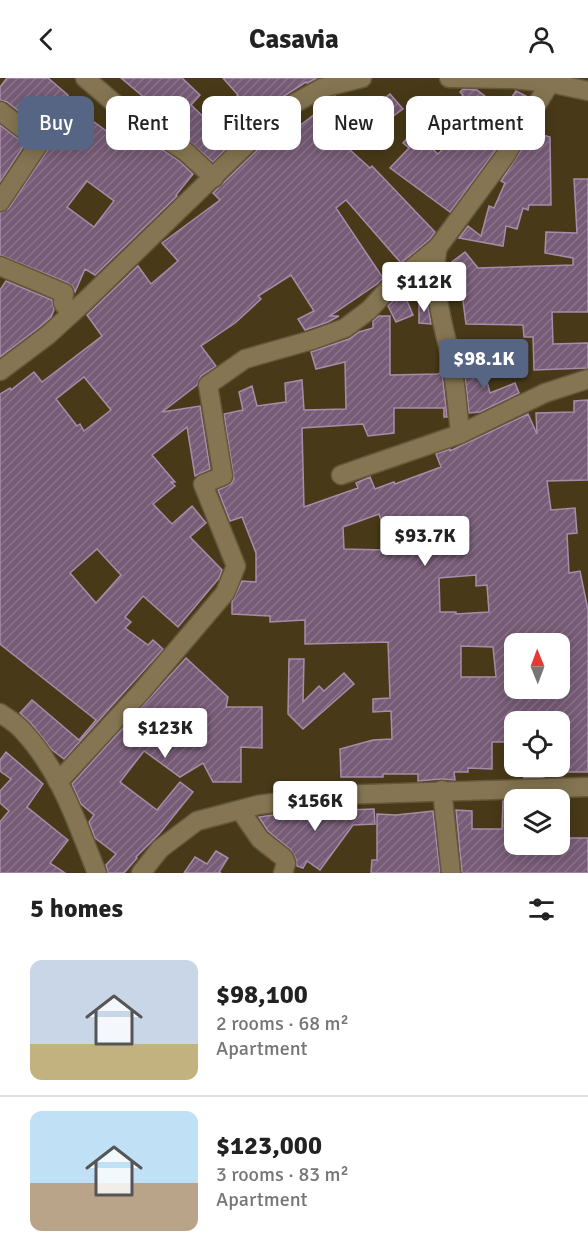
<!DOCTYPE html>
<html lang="en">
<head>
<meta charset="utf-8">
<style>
	:root { --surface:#fff; --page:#f2f2f2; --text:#222; --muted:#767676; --line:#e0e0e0; --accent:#576585 }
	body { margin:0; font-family:Signika,sans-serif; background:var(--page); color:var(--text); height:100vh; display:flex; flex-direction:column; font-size:22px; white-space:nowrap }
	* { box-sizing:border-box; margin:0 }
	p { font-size:20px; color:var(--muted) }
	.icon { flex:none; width:33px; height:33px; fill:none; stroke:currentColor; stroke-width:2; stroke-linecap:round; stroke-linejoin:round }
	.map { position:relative; height:795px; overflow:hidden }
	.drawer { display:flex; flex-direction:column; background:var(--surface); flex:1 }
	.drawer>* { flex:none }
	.banner { position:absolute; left:18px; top:18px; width:552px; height:54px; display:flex; gap:12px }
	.needle { width:39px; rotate:359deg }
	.fabs { position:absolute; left:504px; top:555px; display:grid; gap:12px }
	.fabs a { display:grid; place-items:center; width:66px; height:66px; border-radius:12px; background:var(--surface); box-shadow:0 3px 15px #0003; font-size:30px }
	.price { position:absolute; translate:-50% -51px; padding:0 14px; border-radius:6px; background:#fff; color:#222; font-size:20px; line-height:39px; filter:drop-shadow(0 2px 3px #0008) }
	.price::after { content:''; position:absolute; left:50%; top:36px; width:18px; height:14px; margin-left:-9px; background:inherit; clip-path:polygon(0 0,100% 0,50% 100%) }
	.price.current { background:var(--accent); color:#fff }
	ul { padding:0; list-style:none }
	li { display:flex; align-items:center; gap:18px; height:150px; padding:0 30px }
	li+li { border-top:2px solid var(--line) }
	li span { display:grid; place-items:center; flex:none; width:168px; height:120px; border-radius:12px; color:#555 }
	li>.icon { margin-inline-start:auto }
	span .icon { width:72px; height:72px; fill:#fffc; stroke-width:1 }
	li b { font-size:26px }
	h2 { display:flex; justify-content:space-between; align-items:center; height:72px; padding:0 30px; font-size:26px }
	.chip { padding:0 21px; border-radius:12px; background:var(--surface); box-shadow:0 3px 15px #0003; font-size:21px; line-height:54px }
	.chip.current { background:var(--accent); color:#fff }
	header { display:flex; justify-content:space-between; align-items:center; height:78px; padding:0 30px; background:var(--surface); font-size:27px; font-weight:700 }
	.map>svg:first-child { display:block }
	.building { fill:url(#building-hatch); stroke:#a98ca9; stroke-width:1.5; fill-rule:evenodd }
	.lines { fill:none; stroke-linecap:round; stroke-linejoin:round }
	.minor-casing { stroke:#63583b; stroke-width:21 }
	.minor { stroke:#857552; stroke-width:18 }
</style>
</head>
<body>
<header><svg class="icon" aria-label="back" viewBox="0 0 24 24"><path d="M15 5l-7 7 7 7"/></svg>Casavia<svg class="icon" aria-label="person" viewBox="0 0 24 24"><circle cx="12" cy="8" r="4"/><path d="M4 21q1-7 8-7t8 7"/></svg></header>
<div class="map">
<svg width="588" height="795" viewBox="0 0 588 795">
	<defs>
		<pattern id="building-hatch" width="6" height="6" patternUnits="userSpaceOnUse" patternTransform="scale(1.5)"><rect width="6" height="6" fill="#775c77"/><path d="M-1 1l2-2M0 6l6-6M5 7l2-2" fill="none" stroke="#8b7389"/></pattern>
	</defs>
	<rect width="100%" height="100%" fill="#483a18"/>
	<g class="building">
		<path d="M 7,0 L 48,0 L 68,17 L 64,22 L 112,57 L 121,44 L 179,83 L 193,96 L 176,117 L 177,118 L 95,197 L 85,191 L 75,214 L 73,209 L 68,205 L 0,177 L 0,135 L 9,130 L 49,70 L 51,64 L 47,55 L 7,24 L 0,22 L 0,9 ZM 87,103 L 114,123 L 94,149 L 67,129 Z"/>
		<polygon points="121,0 182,0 200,17 191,27 209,44 238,17 223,0 317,0 307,5 306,4 273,25 213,84 185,60 186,58 165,38 160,43 145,33 152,26"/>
		<polygon points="463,11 477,12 503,32 516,13 528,19 496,72 450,134 390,90 409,70 403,65 413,54 438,76 460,53 477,70 496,42 477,27 458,51 445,41 463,17 460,14"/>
		<path d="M 390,16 L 403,31 L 349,71 L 370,90 L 372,88 L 435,154 L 430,161 L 401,185 L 346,122 L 336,130 L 383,200 L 377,206 L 330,238 L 339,238 L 328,244 L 305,252 L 298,241 L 314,233 L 291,197 L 258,218 L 261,221 L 235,245 L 201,268 L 216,288 L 201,298 L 197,307 L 162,334 L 200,328 L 210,391 L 195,398 L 187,349 L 152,377 L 175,404 L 171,404 L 175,408 L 153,426 L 172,446 L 192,428 L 206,445 L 190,459 L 222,492 L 219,500 L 178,549 L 143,518 L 125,539 L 131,544 L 125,550 L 148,567 L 153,562 L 163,571 L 64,681 L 51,671 L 31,645 L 20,635 L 32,622 L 79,662 L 96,642 L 0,566 L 0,316 L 10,310 L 11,312 L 34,294 L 42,304 L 102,258 L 87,237 L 138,188 L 151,206 L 178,183 L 162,165 L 220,122 L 213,115 L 278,52 L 285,59 L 325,28 L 321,23 L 335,18 L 355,43 ZM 84,299 L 111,332 L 84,353 L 80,346 L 77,348 L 56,321 ZM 97,471 L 121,497 L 96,525 L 70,495 Z"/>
		<polygon points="0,47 25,66 0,104"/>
		<polygon points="533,54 550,59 551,127 529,127 528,132 523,130 517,151 506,148 503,168 459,160 468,148 481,158 489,128 494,130 505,105 501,103"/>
		<polygon points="574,101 588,101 588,234 552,234 553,266 588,265 588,290 534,292 533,259 524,259 523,247 466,246 460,200 459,201 448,187 465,174 478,190 573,187 573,180 545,175 546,154 577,155"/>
		<polygon points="6,203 52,222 54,232 51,239 41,248 0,279 0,212"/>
		<polygon points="403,213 413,237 396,244 388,228"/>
		<polygon points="427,222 431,246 419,245 419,225"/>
		<path d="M 379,238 L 390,238 L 390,297 L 438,296 L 442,294 L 447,339 L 444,339 L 444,330 L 394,330 L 394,355 L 368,358 L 363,346 L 302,350 L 304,429 L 358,410 L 356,405 L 370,399 L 375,411 L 394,404 L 395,406 L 441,389 L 436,376 L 450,371 L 450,373 L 528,336 L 537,356 L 536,335 L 574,334 L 574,323 L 588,322 L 588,402 L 547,403 L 551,432 L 575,430 L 577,455 L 567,456 L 569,495 L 580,493 L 588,532 L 588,694 L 560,694 L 560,644 L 514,644 L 514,664 L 492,664 L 492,691 L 468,690 L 468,694 L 454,694 L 455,702 L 441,701 L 418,703 L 418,696 L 383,696 L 383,699 L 341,699 L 340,671 L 373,662 L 392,661 L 391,633 L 373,634 L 373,621 L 390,620 L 388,564 L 305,566 L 305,542 L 270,544 L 270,538 L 232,536 L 232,524 L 242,503 L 256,504 L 256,475 L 242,439 L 230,443 L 218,412 L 231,406 L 234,401 L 224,336 L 243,332 L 239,314 L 252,308 L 257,328 L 286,324 L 285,305 L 302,302 L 304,332 L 346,331 L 345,284 L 316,291 L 311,274 L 349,261 L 359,254 L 373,250 L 373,243 ZM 379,436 L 385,454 L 422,441 L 423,473 L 344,471 L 343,449 ZM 476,497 L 476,508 L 487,507 L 489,534 L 456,536 L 456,534 L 440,534 L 439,500 ZM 514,566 L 560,566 L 560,610 L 514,610 ZM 461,568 L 493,569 L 496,599 L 461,599 Z"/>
		<polygon points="482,284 490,315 515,305 519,315 480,334 469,335 464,289"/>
		<polygon points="186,580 228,619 226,629 262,629 262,670 241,669 241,704 213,704 203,685 180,699 144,673 120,704 157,732 180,704 193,714 160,755 136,779 137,780 124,795 108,795 106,787 116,776 95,760 89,744 94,737 81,726 72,706"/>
		<polygon points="289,581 304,581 303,624 319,608 324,613 344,595 354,606 303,651 288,636"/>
		<polygon points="6,674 43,706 27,729 68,762 50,785 65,795 0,795 0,744 9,733 0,725 0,713 11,701 0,693 0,682"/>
		<polygon points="524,688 544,688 544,699 524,700"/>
		<polygon points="503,723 514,723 514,766 560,766 560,760 588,760 588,795 462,795 456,732 472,733 472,751 502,751"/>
		<polygon points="327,729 346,742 347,732 374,731 375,746 353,747 320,792 307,783 303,790 297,788 296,781 291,772 268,753 259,739 307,732 309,742 317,731"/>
		<polygon points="433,733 440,795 371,795 372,782 377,782 377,736 396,737"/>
		<polygon points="216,773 228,780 219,794 221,795 184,795 195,779 207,786"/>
	</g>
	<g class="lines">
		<defs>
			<g id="minor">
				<polyline points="85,0 120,30 186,74 214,100"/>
				<polyline points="449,0 513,1 550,5 588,13"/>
				<polyline points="0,33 40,64 0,124"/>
				<polyline points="0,188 64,215 63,225 71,236"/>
				<polyline points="0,293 48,257 83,225 281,33 322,10 362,0"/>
				<path d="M 460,356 C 458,333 456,310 452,287 C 445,251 429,205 438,169 L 505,78 L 550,5"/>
				<polyline points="341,397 460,356 545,315 588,301"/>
				<path d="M 0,635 C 7,640 16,645 22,652 C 60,692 77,745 97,795"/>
				<polyline points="58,704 141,614 225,515 236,488 203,406 223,398 208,307 245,281 312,262 345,250 369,232 392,207 438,169"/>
				<polyline points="442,712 451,795"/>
				<polyline points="240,732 260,761 284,780 286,785 283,795"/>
				<polyline points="141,795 160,771 197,743 258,727 334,717 588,709"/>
			</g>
		</defs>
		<use href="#minor" class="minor-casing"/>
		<use href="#minor" class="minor"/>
	</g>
</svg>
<div class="fabs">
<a><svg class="needle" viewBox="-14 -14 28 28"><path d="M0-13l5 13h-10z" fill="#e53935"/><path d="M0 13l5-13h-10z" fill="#767676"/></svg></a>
<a><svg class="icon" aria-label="locate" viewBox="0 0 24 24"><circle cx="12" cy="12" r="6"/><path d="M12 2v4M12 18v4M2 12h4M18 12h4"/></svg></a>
<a><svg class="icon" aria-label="layers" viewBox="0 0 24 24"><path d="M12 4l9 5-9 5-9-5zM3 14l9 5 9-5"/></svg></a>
</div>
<b class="price" style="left:424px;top:235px">$112K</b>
<b class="price current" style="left:484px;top:312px">$98.1K</b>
<b class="price" style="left:425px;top:489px">$93.7K</b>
<b class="price" style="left:165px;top:681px">$123K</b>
<b class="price" style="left:315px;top:754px">$156K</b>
<div class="banner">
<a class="chip current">Buy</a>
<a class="chip">Rent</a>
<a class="chip">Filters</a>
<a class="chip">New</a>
<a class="chip">Apartment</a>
</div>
</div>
<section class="drawer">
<h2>5 homes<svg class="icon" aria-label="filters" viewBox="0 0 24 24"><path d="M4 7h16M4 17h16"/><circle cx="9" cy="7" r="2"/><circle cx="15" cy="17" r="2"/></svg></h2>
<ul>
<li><span style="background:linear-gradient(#c9d6e8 70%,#c2b280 0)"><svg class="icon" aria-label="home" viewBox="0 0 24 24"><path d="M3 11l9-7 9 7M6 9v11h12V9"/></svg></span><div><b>$98,100</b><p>2 rooms · 68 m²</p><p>Apartment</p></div></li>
<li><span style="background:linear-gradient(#bfe0f5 60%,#b9a48a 0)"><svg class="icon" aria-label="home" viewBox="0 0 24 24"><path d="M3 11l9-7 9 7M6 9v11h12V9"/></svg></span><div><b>$123,000</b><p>3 rooms · 83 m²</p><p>Apartment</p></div></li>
</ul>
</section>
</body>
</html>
